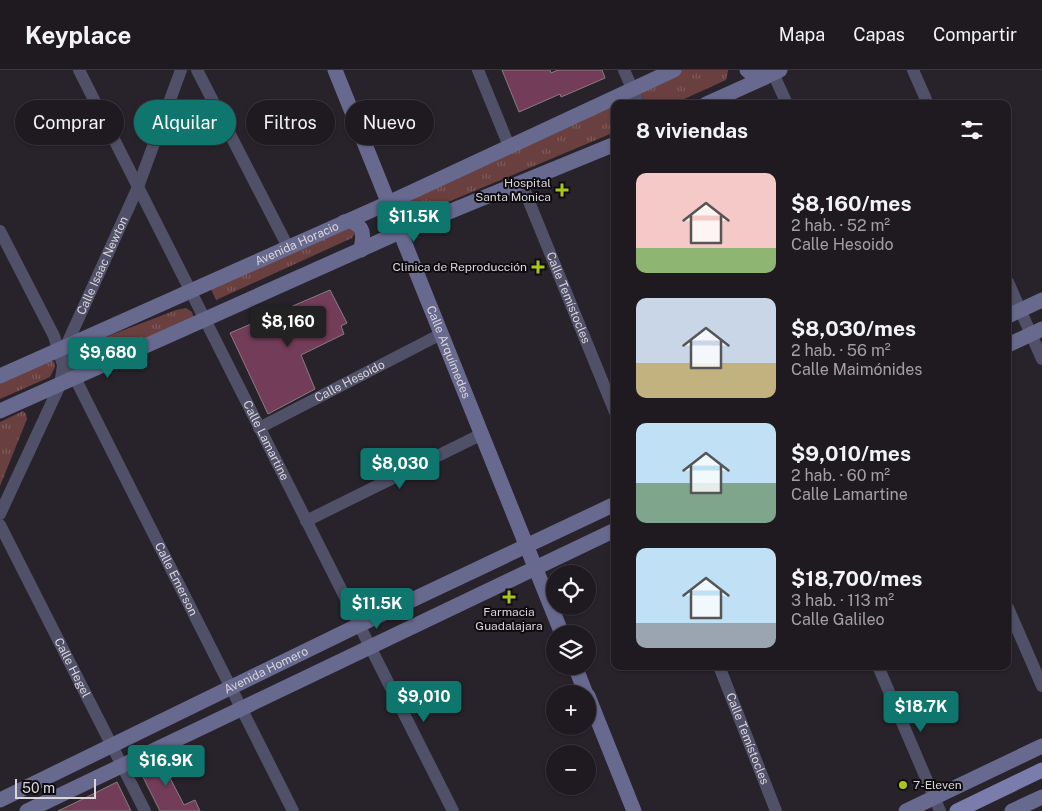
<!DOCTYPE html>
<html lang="es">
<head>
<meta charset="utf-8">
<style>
	:root { --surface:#1e1a20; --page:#2b272d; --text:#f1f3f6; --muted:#a1a1a5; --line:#3c383e; --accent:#0f766e }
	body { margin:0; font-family:"Public Sans",sans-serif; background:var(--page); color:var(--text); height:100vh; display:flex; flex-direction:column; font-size:19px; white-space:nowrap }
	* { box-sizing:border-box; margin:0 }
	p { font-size:16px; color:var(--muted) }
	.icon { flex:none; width:28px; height:28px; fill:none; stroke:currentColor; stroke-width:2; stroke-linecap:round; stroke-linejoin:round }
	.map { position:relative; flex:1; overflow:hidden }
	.sheet { position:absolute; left:611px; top:30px; width:400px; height:570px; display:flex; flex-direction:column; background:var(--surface); border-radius:10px; box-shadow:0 1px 4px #0004,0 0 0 1px var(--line) }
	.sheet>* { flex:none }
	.top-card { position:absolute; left:15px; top:30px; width:475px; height:45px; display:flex; gap:10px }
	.controls { position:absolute; left:546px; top:495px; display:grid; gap:10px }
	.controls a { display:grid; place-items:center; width:50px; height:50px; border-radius:50%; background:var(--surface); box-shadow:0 1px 4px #0004,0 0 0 1px var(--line); font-size:25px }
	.scale { position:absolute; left:15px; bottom:12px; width:81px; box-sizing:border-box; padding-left:5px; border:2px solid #dad6dc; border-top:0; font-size:14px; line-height:18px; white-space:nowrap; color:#dad6dc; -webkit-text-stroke:4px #0f0c10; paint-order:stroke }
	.price { position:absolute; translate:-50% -42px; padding:0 11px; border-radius:5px; background:var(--accent); color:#fff; font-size:16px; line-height:32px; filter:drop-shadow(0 1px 2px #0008) }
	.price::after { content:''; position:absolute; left:50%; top:30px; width:15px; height:11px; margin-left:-8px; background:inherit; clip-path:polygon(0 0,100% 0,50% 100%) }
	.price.selected { background:#222; color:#fff }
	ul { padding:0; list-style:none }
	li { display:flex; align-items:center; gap:15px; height:125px; padding:0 25px }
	li span { display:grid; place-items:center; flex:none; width:140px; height:100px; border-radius:10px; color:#555 }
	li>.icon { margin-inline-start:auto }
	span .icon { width:60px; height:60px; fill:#fffc; stroke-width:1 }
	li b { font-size:21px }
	h2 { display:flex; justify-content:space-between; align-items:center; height:60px; padding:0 25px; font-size:21px }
	.pill { padding:0 18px; border-radius:22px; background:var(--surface); box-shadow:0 1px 4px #0004,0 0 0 1px var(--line); font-size:18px; line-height:45px }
	.pill.selected { background:var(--accent); color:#fff }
	header { display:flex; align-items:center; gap:30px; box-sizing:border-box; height:70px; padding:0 25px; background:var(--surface); border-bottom:1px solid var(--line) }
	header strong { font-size:24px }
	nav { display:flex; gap:28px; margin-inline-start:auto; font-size:18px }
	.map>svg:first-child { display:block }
	.park { fill:url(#park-tufts) }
	.building { fill:#733c59; stroke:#8a7d83 }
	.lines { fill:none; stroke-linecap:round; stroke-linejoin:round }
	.street { stroke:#505168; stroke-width:12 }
	.secondary { stroke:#68698f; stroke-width:15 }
	.primary { stroke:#7a7cac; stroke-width:15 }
	.poi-dot { fill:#a9c719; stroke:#0f0c10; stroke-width:2 }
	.labels { text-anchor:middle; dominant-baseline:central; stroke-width:4; stroke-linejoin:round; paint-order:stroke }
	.poi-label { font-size:12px; fill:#dad6dc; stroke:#0f0c10; text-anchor:end }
	.street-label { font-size:12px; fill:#dad6dc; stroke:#0f0c10 }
</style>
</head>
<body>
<header>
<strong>Keyplace</strong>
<nav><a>Mapa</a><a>Capas</a><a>Compartir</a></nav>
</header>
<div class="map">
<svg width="1042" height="741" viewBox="0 0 1042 741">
	<defs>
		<pattern id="park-tufts" width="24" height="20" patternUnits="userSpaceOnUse" patternTransform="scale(1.25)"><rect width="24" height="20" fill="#69403f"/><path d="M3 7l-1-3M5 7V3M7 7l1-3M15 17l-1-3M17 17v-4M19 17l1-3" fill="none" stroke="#7e5b5a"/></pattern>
	</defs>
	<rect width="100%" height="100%" fill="#28222b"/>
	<g class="park">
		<polygon points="674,0 728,0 728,1 726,10 673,34 646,34 639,19"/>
		<polygon points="619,30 625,34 615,34 615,62 410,148 399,150 396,130"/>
		<polygon points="348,158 352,159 355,164 352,168 216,230 209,215"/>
		<polygon points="186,238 192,242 194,248 105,288 99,285 95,277 98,270 176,240"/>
		<polygon points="50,290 54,292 55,297 50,307 0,329 0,309"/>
		<polygon points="23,341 26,344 27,349 0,416 0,352"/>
	</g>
	<g class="building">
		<polygon points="502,0 550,0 551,3 558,0 602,0 605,8 561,27 560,24 519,42"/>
		<polygon points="330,220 347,253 341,256 344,264 301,285 315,319 268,344 230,263"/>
		<polygon points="170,685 179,703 170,708 184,735 195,730 200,741 160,741 140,701"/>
		<polygon points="117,712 131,741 58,741 87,727"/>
	</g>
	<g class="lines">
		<g class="street">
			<path id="s1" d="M 79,0 L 453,741"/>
			<polyline points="197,0 288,177"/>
			<polyline points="478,0 509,76"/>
			<polyline points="624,0 639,34"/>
			<polyline points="913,0 928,34"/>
			<polyline points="773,3 787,34"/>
			<path id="s2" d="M 521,112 L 615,342"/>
			<path id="s3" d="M 0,161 L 54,266 L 62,292 L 75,308 L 293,741"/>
			<polyline points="1008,212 1042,289"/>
			<path id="s4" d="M 259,358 L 441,264"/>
			<path id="s5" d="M 0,444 L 60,315 L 66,276 L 138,117 L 181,0"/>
			<polyline points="306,451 482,364"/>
			<path id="s6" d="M 0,455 L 145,741"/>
			<polyline points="1008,538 1042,616"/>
			<path id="s7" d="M 719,596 L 776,741"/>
			<polyline points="878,596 940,741"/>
		</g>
		<g class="secondary">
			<path id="s8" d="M 335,0 L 562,564"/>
			<path d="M 747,0 C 758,11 768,6 780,0"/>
			<polyline points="706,34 766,7"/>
			<path d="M 344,152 L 351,151 C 366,158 363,166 361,180"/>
			<polyline points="1008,246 1042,230"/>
			<polyline points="1008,275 1042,259"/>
			<path id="s9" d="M 0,306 L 388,133 L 674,0"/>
			<polyline points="0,341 400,162 615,74"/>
			<polyline points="575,596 586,624"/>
			<polyline points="588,626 634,741"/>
			<path id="s10" d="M 0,730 L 359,555 L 615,434"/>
			<polyline points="27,741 615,460"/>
			<polyline points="906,741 1042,676"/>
			<polyline points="1012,741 1042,727"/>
		</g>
		<polyline class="primary" points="957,741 1042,700"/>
	</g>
	<g class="poi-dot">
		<path d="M559.5 112.5h5v5h5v5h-5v5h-5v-5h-5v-5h5z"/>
		<path d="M535.5 189.5h5v5h5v5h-5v5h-5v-5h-5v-5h5z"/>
		<path d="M506.5 519.5h5v5h5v5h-5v5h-5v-5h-5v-5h5z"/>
		<circle cx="903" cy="715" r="5"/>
	</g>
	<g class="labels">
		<g class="poi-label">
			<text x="551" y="113">Hospital<tspan x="551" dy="14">Santa Monica</tspan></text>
			<text x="527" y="197">Clinica de Reproducción</text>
			<text x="509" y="542" text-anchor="middle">Farmacia<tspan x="509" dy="14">Guadalajara</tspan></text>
			<text x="913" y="715" text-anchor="start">7-Eleven</text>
		</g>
		<g class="street-label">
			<text stroke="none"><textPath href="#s9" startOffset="325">Avenida Horacio</textPath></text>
			<text stroke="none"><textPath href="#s5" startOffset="270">Calle Isaac Newton</textPath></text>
			<text stroke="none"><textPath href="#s2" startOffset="125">Calle Temístocles</textPath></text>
			<text stroke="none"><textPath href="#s8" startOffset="304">Calle Arquímedes</textPath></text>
			<text stroke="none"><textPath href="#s4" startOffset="102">Calle Hesoido</textPath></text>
			<text stroke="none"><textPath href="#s1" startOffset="415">Calle Lamartine</textPath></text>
			<text stroke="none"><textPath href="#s3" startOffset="391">Calle Emerson</textPath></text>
			<text stroke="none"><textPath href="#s6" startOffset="160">Calle Hegel</textPath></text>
			<text stroke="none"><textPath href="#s10" startOffset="296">Avenida Homero</textPath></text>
			<text stroke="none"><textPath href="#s7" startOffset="78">Calle Temístocles</textPath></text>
		</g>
	</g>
</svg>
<div class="controls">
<a><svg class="icon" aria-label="locate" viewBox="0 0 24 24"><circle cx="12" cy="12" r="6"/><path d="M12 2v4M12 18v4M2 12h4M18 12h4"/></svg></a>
<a><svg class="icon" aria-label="layers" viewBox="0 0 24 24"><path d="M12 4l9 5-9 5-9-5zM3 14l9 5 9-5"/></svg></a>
<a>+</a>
<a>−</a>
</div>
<div class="scale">50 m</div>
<b class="price" style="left:414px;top:173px">$11.5K</b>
<b class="price selected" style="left:288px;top:278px">$8,160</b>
<b class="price" style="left:108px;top:309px">$9,680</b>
<b class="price" style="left:400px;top:420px">$8,030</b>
<b class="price" style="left:377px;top:560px">$11.5K</b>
<b class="price" style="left:424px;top:653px">$9,010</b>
<b class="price" style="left:921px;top:663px">$18.7K</b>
<b class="price" style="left:166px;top:717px">$16.9K</b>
<div class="top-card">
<a class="pill">Comprar</a>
<a class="pill selected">Alquilar</a>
<a class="pill">Filtros</a>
<a class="pill">Nuevo</a>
</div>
<section class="sheet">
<h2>8 viviendas<svg class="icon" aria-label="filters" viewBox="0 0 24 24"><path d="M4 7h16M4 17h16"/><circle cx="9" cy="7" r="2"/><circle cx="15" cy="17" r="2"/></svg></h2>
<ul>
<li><span style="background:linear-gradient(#f6c9c9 75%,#8fb573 0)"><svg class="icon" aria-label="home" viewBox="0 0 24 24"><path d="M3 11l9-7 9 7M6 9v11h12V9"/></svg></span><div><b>$8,160/mes</b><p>2 hab. · 52 m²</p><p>Calle Hesoido</p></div></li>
<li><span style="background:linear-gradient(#c9d6e8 65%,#c2b280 0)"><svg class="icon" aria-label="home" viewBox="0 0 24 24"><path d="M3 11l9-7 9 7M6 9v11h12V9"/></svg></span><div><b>$8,030/mes</b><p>2 hab. · 56 m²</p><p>Calle Maimónides</p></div></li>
<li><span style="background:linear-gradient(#bfe0f5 60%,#7fa58c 0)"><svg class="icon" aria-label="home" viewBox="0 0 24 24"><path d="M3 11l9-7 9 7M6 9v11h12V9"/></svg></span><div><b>$9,010/mes</b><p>2 hab. · 60 m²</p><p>Calle Lamartine</p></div></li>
<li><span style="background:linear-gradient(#bfe0f5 75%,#9aa5b1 0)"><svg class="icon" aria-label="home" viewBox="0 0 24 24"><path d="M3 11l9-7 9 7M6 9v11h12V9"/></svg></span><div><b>$18,700/mes</b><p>3 hab. · 113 m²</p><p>Calle Galileo</p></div></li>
</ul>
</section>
</div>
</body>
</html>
